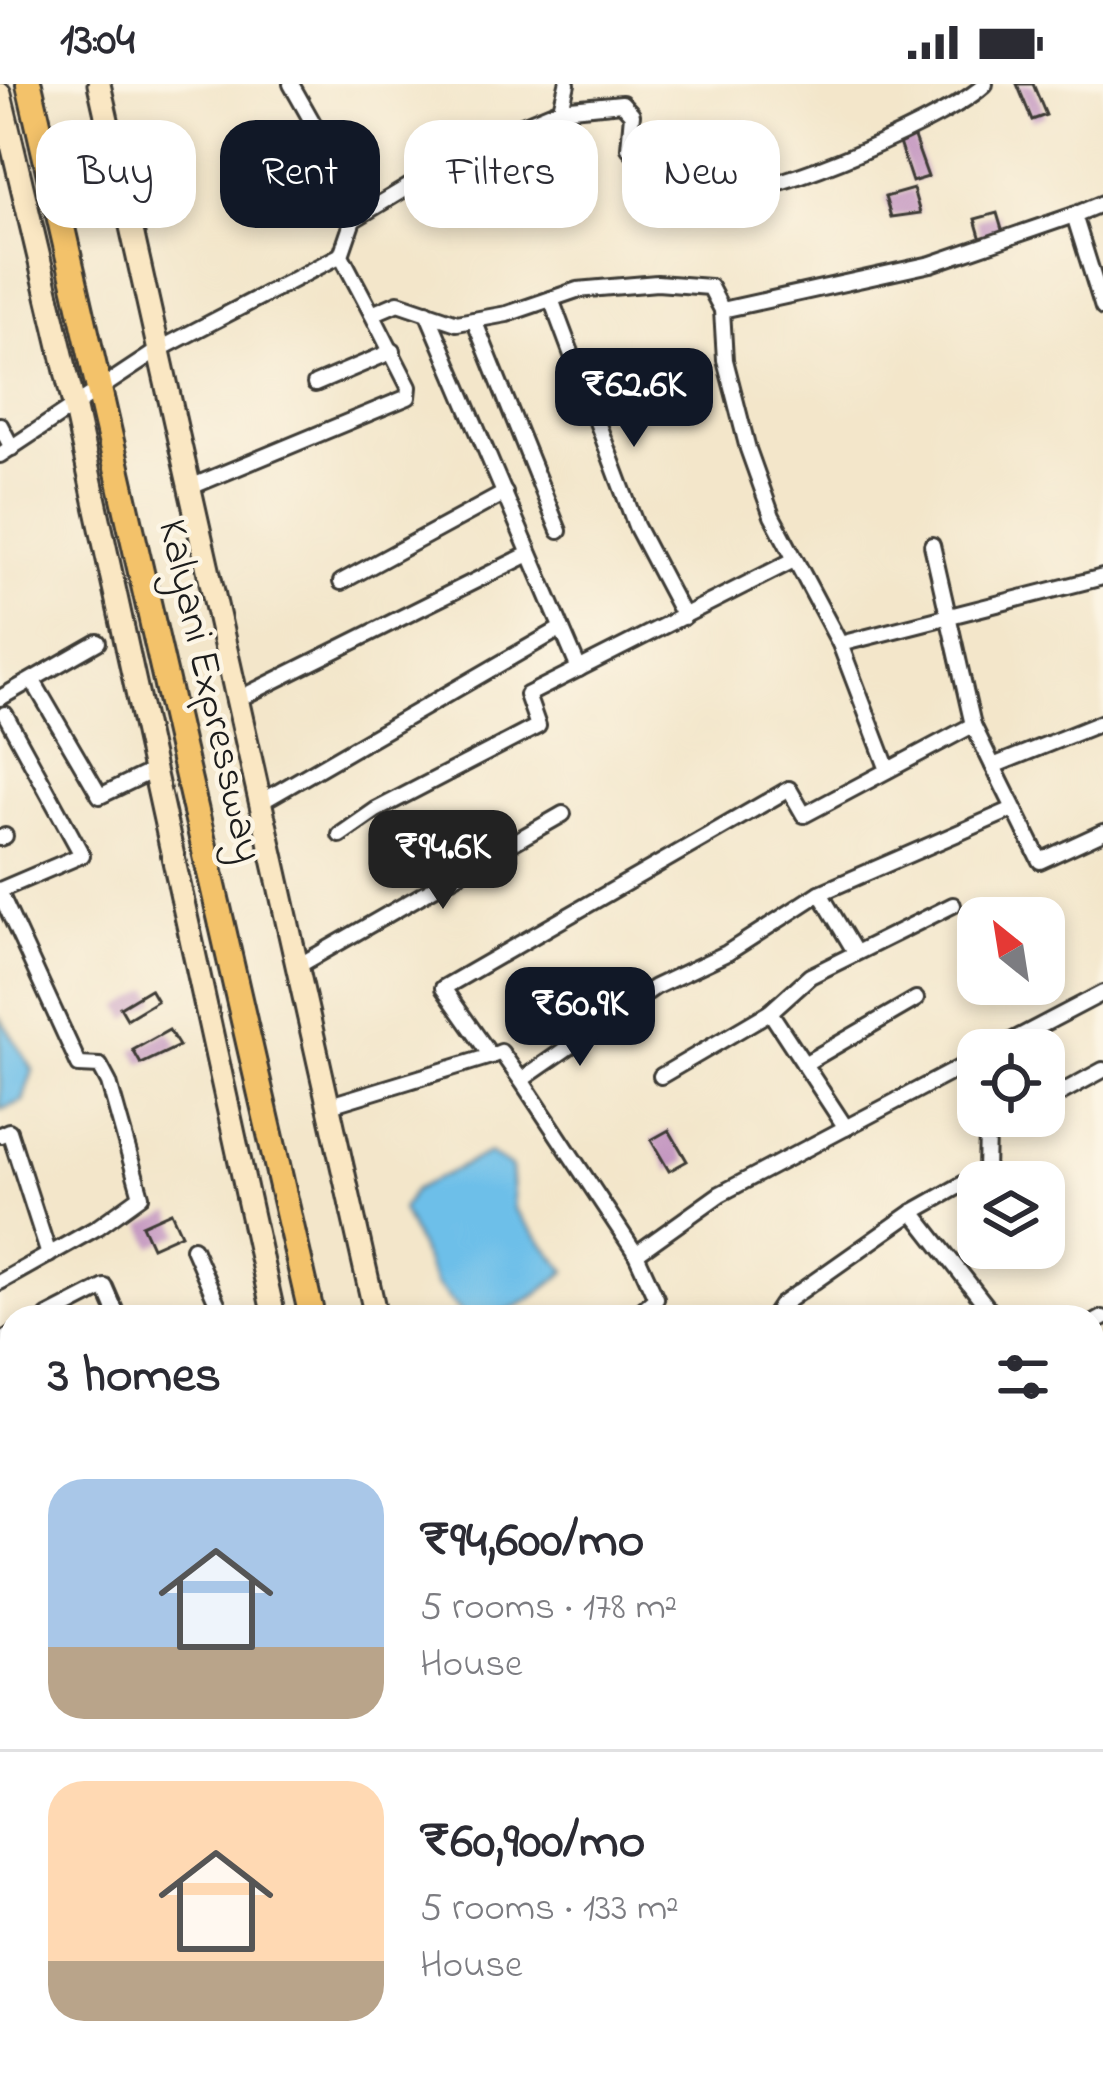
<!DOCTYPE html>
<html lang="en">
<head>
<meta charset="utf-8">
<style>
	:root { --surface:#fff; --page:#f2f2f3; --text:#2b2b33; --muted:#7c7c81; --line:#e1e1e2; --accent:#111827 }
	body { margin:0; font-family:"Indie Flower",sans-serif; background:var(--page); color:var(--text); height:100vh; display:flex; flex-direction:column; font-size:45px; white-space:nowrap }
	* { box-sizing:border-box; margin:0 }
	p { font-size:39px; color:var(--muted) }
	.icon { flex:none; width:66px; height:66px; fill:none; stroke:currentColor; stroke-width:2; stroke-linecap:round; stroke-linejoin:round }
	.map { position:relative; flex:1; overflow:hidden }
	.details { position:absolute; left:0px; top:1221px; width:1104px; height:771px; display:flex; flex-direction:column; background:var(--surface); border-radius:36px 36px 0 0; box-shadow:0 6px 18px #0003 }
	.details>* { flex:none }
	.top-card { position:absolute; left:36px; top:36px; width:1032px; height:108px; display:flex; gap:24px }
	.needle { width:78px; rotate:330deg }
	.fabs { position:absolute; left:957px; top:813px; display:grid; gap:24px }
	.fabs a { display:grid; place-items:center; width:108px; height:108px; border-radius:24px; background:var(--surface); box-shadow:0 6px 18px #0003; font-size:60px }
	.price { position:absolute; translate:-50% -102px; padding:0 27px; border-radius:24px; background:var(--accent); color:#fff; font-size:39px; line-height:78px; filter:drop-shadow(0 3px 6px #0008) }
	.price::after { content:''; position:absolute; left:50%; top:72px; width:36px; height:27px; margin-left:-18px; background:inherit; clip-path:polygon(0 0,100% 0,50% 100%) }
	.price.on { background:#222; color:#fff }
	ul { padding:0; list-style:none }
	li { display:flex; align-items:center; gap:36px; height:300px; padding:0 48px }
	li+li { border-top:3px solid var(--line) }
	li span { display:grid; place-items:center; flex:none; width:336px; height:240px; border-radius:36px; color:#555 }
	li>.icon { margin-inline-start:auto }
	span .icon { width:144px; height:144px; fill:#fffc; stroke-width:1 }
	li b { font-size:51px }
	h2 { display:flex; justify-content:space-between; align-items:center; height:144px; padding:0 48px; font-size:51px }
	.chip { padding:0 42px; border-radius:36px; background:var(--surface); box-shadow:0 6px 18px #0003; font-size:42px; line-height:108px }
	.chip.on { background:var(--accent); color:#fff }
	.status { display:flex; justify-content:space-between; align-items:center; height:84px; padding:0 60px; background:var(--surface); direction:ltr }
	.status svg { height:33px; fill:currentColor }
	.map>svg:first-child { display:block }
	.water { fill:#6dbfe9; stroke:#446e82; stroke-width:3 }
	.building { fill:#c294c0 }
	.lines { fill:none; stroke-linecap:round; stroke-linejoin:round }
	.street-casing { stroke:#3c3a36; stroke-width:20 }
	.secondary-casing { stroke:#3c3a36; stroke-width:27 }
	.highway-casing { stroke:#3c3a36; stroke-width:30 }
	.street { stroke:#fff; stroke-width:14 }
	.secondary { stroke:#fae7c3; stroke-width:21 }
	.highway { stroke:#f3c26a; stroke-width:24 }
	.labels { text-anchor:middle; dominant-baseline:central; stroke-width:9; stroke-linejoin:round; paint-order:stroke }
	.street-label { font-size:42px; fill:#1c1c1c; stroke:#fcf5e5 }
</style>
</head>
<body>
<div class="status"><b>13:04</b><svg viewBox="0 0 49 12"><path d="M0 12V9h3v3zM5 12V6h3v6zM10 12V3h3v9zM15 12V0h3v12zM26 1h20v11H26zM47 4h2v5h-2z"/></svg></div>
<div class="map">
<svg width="1103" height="1991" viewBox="0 0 1103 1991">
	<rect width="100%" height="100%" fill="#fcf5e5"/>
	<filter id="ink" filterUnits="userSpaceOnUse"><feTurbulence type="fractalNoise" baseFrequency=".00833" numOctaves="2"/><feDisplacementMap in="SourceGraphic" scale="24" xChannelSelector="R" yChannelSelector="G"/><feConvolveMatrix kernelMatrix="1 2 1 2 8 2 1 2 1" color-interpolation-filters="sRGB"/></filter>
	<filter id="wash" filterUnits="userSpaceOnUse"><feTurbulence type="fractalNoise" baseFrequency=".004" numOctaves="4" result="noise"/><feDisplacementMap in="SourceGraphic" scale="48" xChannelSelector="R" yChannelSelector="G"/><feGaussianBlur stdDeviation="2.7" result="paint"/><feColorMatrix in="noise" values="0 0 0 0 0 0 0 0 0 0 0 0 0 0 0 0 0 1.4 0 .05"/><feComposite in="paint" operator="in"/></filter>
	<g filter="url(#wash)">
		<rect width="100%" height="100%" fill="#f3e6ca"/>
		<g class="water">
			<polygon points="0,933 33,986 23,1017 0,1026"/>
			<path d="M 489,1069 L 511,1083 L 514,1125 L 566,1187 C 534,1215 510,1233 466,1233 L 436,1201 L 402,1125 L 414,1106 Z"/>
		</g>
		<g id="blocks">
			<g class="building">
				<polygon points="1017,0 1033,0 1046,31 1032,36"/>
				<polygon points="913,51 928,93 912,98 898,56"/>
				<polygon points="913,105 920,129 891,133 885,113"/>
				<polygon points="997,129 1003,149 981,156 975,135"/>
				<polygon points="150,905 157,917 127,935 120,923"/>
				<polygon points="169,946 179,962 141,980 133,966"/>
				<polygon points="669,1046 687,1077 669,1087 651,1056"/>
				<polygon points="171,1128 181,1150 152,1163 142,1141"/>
			</g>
		</g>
	</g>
	<g filter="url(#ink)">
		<use href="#blocks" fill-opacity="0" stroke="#3c3a36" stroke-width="3"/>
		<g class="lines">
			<defs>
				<g id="street">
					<polyline points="291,0 348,101 353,136"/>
					<polyline points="567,0 561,25 484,57 353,136 341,171 372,230 398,219 457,239 507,230 577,206 657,199 710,203 722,226 725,276 748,365 772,432 840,560 888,686"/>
					<path d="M 561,25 L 622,19 L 632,30 L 629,64 L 639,75 C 666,85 699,103 727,107 C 772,113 954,32 985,0"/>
					<polyline points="1103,119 1074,131 1103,224"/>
					<polyline points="551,215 636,442 684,533"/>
					<polyline points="722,226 931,180 1074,131"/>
					<polyline points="427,228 579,585"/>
					<polyline points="474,236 559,447"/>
					<polyline points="315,300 393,267"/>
					<polyline points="0,341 12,364"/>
					<polyline points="0,371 160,265 341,171"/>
					<polyline points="188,404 408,313 409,303 372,230"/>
					<polyline points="932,461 973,641"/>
					<polyline points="341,498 505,409"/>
					<polyline points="840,560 1103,493"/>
					<polyline points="33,597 100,712 154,686"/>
					<polyline points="0,614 98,558"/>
					<polyline points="236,616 527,471"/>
					<polyline points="993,682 1040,777 1103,748"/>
					<polyline points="261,718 560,545"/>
					<polyline points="340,751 376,726 538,642 527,611 794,476"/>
					<polyline points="0,754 5,752"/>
					<polyline points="0,806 82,771 5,630"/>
					<polyline points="0,809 79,981 100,982 109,999 141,1112 98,1143 0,1198"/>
					<polyline points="854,866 820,809 1011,726"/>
					<polyline points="298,882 563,730"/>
					<polyline points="770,928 810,892 953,821"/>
					<polyline points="994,966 1103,909"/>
					<polyline points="491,972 501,968 521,996 655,903 727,869 820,809"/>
					<polyline points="804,980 916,915"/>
					<polyline points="661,992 770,928 846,1044"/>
					<polyline points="521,996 636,1170"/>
					<polyline points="1044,1018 1103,986"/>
					<polyline points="330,1021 491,972 443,904 789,705 804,731 973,641 993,682 1103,638"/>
					<polyline points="0,1051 9,1047 49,1171"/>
					<polyline points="193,1164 223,1233"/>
					<polyline points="47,1233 105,1203 118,1233"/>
					<polyline points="634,1233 656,1214 636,1170 720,1110 978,974"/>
					<polyline points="773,1233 781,1221 913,1128"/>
					<polyline points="995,1233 913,1128 986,1087 987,1048 1018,1032"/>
					<polyline points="1092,1240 1103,1234"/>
					<polyline points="0,1257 12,1251"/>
					<polyline points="1092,1289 1103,1282"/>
					<polyline points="0,1430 12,1469"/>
					<polyline points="1092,1465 1103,1473"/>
					<polyline points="0,1500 12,1499"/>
					<polyline points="1092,1602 1103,1620"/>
					<polyline points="0,1700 12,1699"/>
					<polyline points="1092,1747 1103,1765"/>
					<polyline points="0,1776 12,1774"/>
					<polyline points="1103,1783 1103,1877"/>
					<polyline points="676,1980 677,1991"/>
					<polyline points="819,1980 821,1991"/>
					<polyline points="1071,1980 1072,1991"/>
				</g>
				<g id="secondary">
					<polyline points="99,0 376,1233"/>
					<polyline points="0,10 74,321 274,1233"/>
					<polyline points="1092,1890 1103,1889"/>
					<polyline points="0,1977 12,1979"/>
					<polyline points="25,1980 109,1980"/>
					<polyline points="436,1980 438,1991"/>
					<polyline points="529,1980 530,1991"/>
				</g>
				<g id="highway">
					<polyline points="29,0 312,1233"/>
					<polyline points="476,1980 477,1991"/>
				</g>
			</defs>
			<use href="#street" class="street-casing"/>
			<use href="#secondary" class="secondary-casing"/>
			<use href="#highway" class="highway-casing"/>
			<use href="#street" class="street"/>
			<use href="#secondary" class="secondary"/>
			<use href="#highway" class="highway"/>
		</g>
	</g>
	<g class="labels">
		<g class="street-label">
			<text transform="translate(209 607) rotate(77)">Kalyani Expressway</text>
		</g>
	</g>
</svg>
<div class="fabs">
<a><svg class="needle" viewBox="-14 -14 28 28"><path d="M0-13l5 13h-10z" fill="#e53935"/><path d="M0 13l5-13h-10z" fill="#7c7c81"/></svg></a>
<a><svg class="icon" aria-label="locate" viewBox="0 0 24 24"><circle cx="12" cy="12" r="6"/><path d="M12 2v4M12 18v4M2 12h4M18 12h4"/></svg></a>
<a><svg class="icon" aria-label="layers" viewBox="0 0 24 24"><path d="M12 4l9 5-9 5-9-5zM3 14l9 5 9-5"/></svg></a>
</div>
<b class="price" style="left:634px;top:366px">₹62.6K</b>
<b class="price on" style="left:443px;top:828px">₹94.6K</b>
<b class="price" style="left:580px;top:985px">₹60.9K</b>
<div class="top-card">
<a class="chip">Buy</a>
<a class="chip on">Rent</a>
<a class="chip">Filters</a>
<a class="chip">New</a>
</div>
<section class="details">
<h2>3 homes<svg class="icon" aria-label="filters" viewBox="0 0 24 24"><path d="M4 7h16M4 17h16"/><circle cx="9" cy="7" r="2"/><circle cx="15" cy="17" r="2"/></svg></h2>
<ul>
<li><span style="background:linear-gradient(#a9c7e8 70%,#b9a48a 0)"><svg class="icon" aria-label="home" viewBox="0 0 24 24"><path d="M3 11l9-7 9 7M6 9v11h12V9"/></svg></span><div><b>₹94,600/mo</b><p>5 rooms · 178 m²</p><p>House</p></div></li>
<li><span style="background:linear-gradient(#ffd9b3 75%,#b9a48a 0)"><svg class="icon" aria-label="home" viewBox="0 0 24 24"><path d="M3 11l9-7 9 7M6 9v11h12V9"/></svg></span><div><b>₹60,900/mo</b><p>5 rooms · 133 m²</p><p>House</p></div></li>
</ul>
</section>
</div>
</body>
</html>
